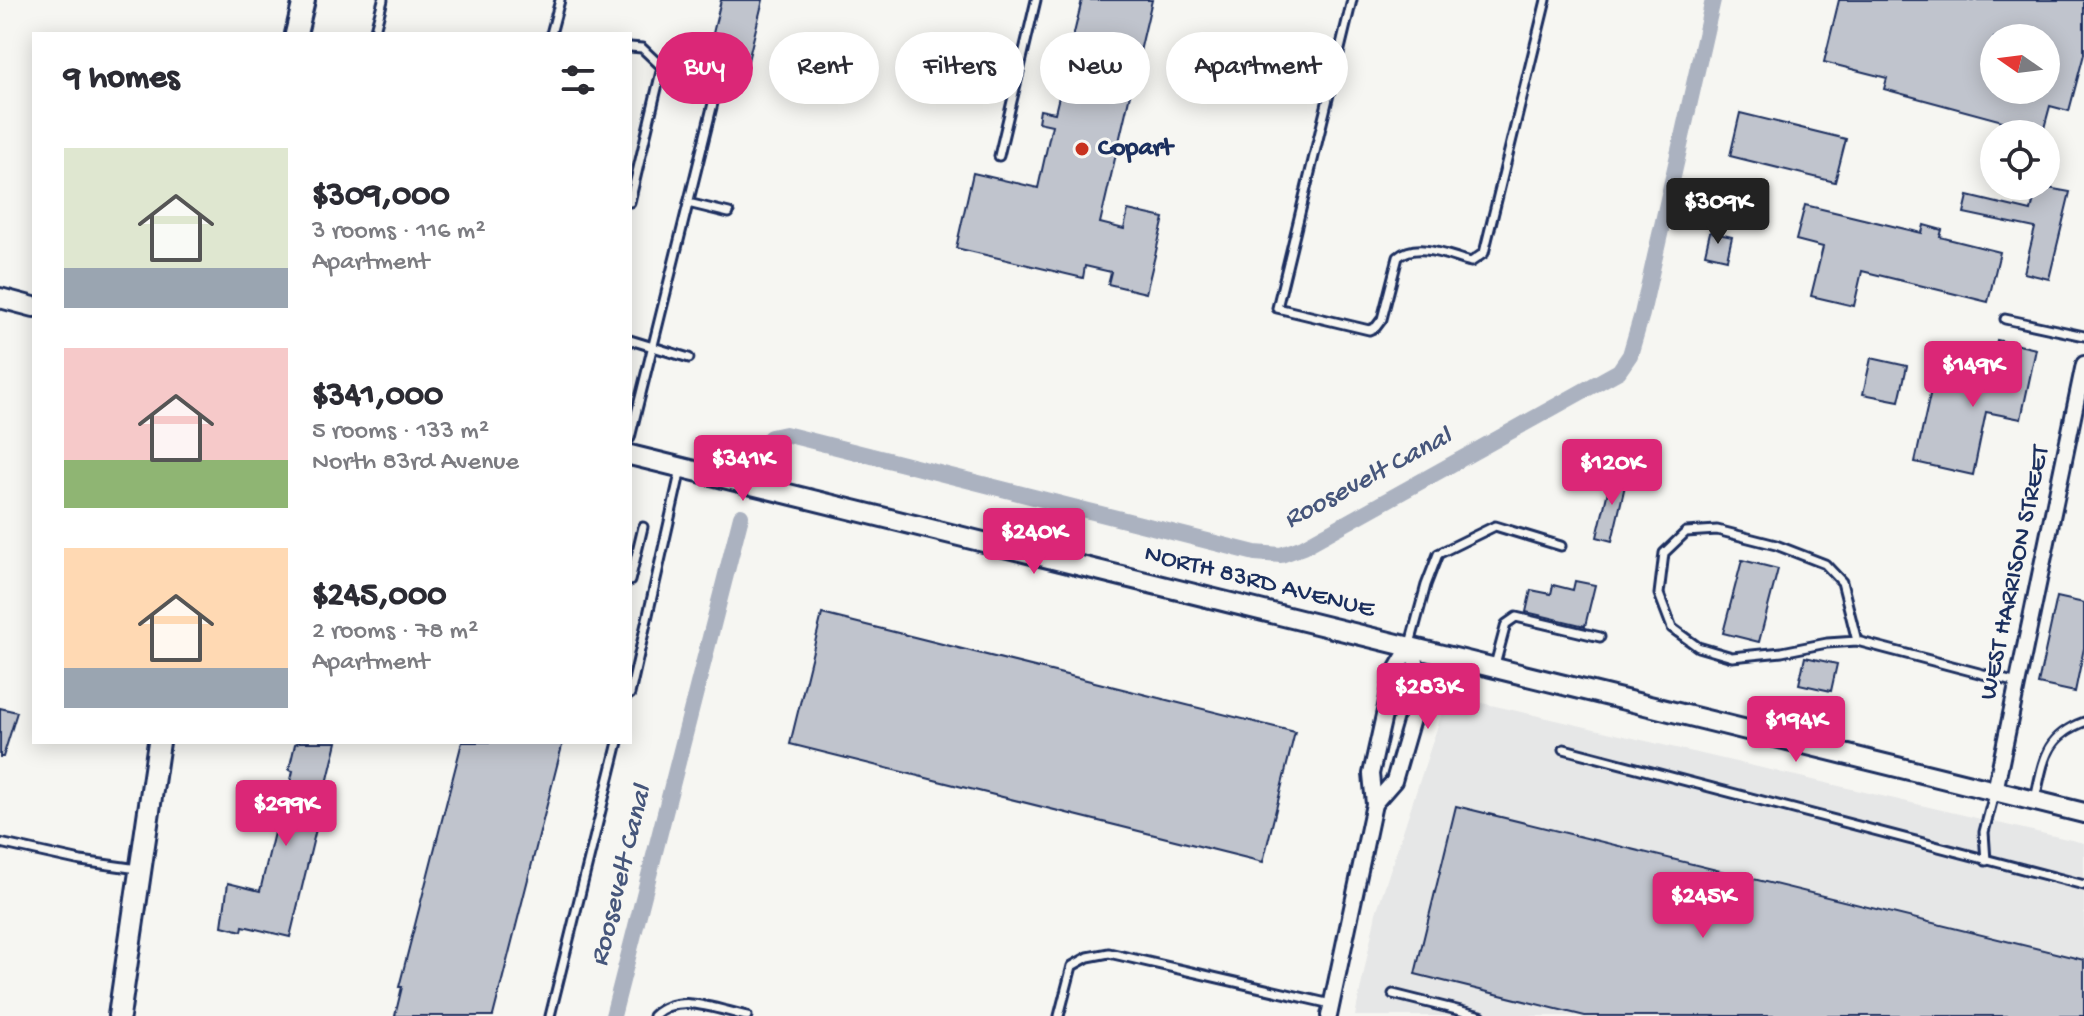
<!DOCTYPE html>
<html lang="en">
<head>
<meta charset="utf-8">
<style>
	:root { --surface:#fff; --page:#f7f7f7; --text:#2b2b33; --muted:#7c7c81; --accent:#db2777 }
	body { margin:0; font-family:"Gochi Hand",sans-serif; background:var(--page); color:var(--text); height:100vh; display:flex; flex-direction:column; font-size:30px; white-space:nowrap }
	* { box-sizing:border-box; margin:0 }
	p { font-size:26px; color:var(--muted) }
	.icon { flex:none; width:44px; height:44px; fill:none; stroke:currentColor; stroke-width:2; stroke-linecap:round; stroke-linejoin:round }
	.map { position:relative; flex:1; overflow:hidden }
	.details { position:absolute; left:32px; top:32px; width:600px; height:712px; display:flex; flex-direction:column; background:var(--surface); border-radius:0px; box-shadow:0 4px 20px #0003 }
	.details>* { flex:none }
	.guide { position:absolute; left:656px; top:32px; width:760px; height:72px; display:flex; gap:16px }
	.needle { width:52px; rotate:284deg }
	.fabs { position:absolute; left:1980px; top:24px; display:grid; gap:16px }
	.fabs a { display:grid; place-items:center; width:80px; height:80px; border-radius:50%; background:var(--surface); box-shadow:0 4px 20px #0003; font-size:40px }
	.price { position:absolute; translate:-50% -68px; padding:0 18px; border-radius:8px; background:var(--accent); color:#fff; font-size:26px; line-height:52px; filter:drop-shadow(0 2px 4px #0008) }
	.price::after { content:''; position:absolute; left:50%; top:48px; width:24px; height:18px; margin-left:-12px; background:inherit; clip-path:polygon(0 0,100% 0,50% 100%) }
	.price.selected { background:#222; color:#fff }
	ul { padding:0; list-style:none }
	li { display:flex; align-items:center; gap:24px; height:200px; padding:0 32px }
	li span { display:grid; place-items:center; flex:none; width:224px; height:160px; border-radius:0px; color:#555 }
	li>.icon { margin-inline-start:auto }
	span .icon { width:96px; height:96px; fill:#fffc; stroke-width:1 }
	li b { font-size:34px }
	h2 { display:flex; justify-content:space-between; align-items:center; height:96px; padding:0 32px; font-size:34px }
	.chip { padding:0 28px; border-radius:36px; background:var(--surface); box-shadow:0 4px 20px #0003; font-size:28px; line-height:72px }
	.chip.selected { background:var(--accent); color:#fff }
	.map>svg:first-child { display:block }
	.built { fill:#e6e7e7 }
	.lines { fill:none; stroke-linecap:round; stroke-linejoin:round }
	.canal { stroke:#abb2c0; stroke-width:16 }
	.building { fill:#c0c4cd; stroke:#1b2f5e; stroke-width:2; fill-rule:evenodd }
	.service-casing { stroke:#1b2f5e; stroke-width:13 }
	.minor-casing { stroke:#1b2f5e; stroke-width:20 }
	.secondary-casing { stroke:#1b2f5e; stroke-width:24 }
	.primary-casing { stroke:#1b2f5e; stroke-width:26 }
	.service { stroke:#f6f6f2; stroke-width:7 }
	.minor { stroke:#f6f6f2; stroke-width:14 }
	.secondary { stroke:#f6f6f2; stroke-width:18 }
	.primary { stroke:#f6f6f2; stroke-width:20 }
	.poi-dot { fill:#c8321e; stroke:#f6f6f2; stroke-width:3 }
	.labels { text-anchor:middle; dominant-baseline:central; stroke-width:6; stroke-linejoin:round; paint-order:stroke }
	.poi-label { font-size:26px; font-weight:bold; fill:#1b2f5e; stroke:#f6f6f2; text-anchor:start }
	.street-label { font-size:26px; fill:#1b2f5e; stroke:#f6f6f2 }
	.water-label { font-size:28px; font-style:italic; fill:#46567b; stroke:#f6f6f2 }
</style>
</head>
<body>
<div class="map">
<svg width="2084" height="1016" viewBox="0 0 2084 1016">
	<rect width="100%" height="100%" fill="#f6f6f2"/>
	<filter id="ink" filterUnits="userSpaceOnUse"><feTurbulence type="fractalNoise" baseFrequency=".0125" numOctaves="2"/><feDisplacementMap in="SourceGraphic" scale="16" xChannelSelector="R" yChannelSelector="G"/><feConvolveMatrix kernelMatrix="1 2 1 2 8 2 1 2 1" color-interpolation-filters="sRGB"/></filter>
	<g filter="url(#ink)">
		<polygon class="built" points="1448,695 2084,843 2084,1016 1355,1016 1376,913"/>
		<g class="lines">
			<g class="canal">
				<polyline points="758,449 771,437 785,434 1255,553 1281,555 1303,547 1619,371 1630,355 1642,314 1713,0"/>
				<polyline points="613,1016 741,516"/>
			</g>
		</g>
		<g class="building">
			<polygon points="721,0 763,0 743,81 721,73 704,71"/>
			<polygon points="1082,0 1152,0 1100,223 1124,229 1128,210 1164,218 1146,293 1108,284 1111,272 1085,266 1083,278 956,248 973,173 1038,188 1052,125 1038,122 1040,110 1055,113"/>
			<path d="M 1839,0 L 2084,0 L 2084,54 L 2069,111 L 2050,106 L 2043,132 L 1884,89 L 1887,78 L 1824,62 ZM 1994,38 L 2046,38 L 2046,90 L 1994,90 Z"/>
			<polygon points="1740,113 1846,139 1835,182 1730,156"/>
			<polygon points="2037,186 2070,192 2049,279 2024,273 2035,228 1964,213 1968,196 2031,211"/>
			<polygon points="1805,205 1922,233 1924,225 1942,230 1940,237 2000,252 1988,302 1862,271 1854,306 1811,296 1823,247 1796,240"/>
			<polygon points="1710,232 1732,237 1727,259 1705,254"/>
			<polygon points="1997,340 2036,349 2021,419 1986,412 1973,475 1915,462 1934,377 1987,388"/>
			<polygon points="1871,358 1907,366 1899,401 1863,394"/>
			<polygon points="1612,474 1627,477 1612,541 1597,537"/>
			<polygon points="1742,560 1778,569 1759,642 1723,633"/>
			<polygon points="1575,581 1595,585 1585,626 1526,612 1531,590 1551,594 1553,585 1573,590"/>
			<polygon points="2057,597 2084,603 2084,648 2075,692 2038,684"/>
			<polygon points="822,614 1295,732 1263,862 790,744"/>
			<polygon points="1805,657 1837,664 1831,691 1799,684"/>
			<polygon points="0,708 17,712 3,757 0,757"/>
			<polygon points="299,742 337,742 290,937 243,926 242,931 222,926 228,883 260,891 277,820 281,821 285,806 293,771 289,770 295,744"/>
			<polygon points="462,742 563,742 493,1016 395,1016 402,987 399,987"/>
			<polygon points="1456,806 2084,960 2084,1016 1585,1016 1415,974"/>
		</g>
		<g class="lines">
			<defs>
				<g id="service">
					<path d="M 1352,0 L 1277,308 L 1369,330 L 1376,327 L 1382,319 L 1398,257 C 1418,241 1448,256 1471,262 L 1484,253 L 1546,0"/>
					<polyline points="374,34 383,0"/>
					<polyline points="551,34 560,0"/>
					<polyline points="630,47 642,48 662,67 676,52"/>
					<polyline points="999,156 1036,0"/>
					<polyline points="630,202 662,67"/>
					<polyline points="688,203 729,213"/>
					<polyline points="2005,319 2084,336"/>
					<polyline points="630,340 689,358"/>
					<polyline points="630,438 719,79"/>
					<polyline points="630,581 643,527"/>
					<polyline points="1857,641 1842,582 1825,564 1776,545 1717,530 1686,532 1664,553 1659,594 1672,628 1698,647 1732,657 1782,652 1827,643 1857,641 2017,683"/>
					<polyline points="1410,644 1426,585 1438,554 1495,526 1561,546"/>
					<polyline points="1495,665 1506,624 1516,617 1600,637"/>
					<polyline points="630,694 681,469"/>
					<polyline points="1564,749 2084,885"/>
					<path d="M 2035,799 C 2044,761 2044,737 2084,722"/>
					<polyline points="0,843 81,861 138,869"/>
					<polyline points="1986,861 1984,832 1994,794"/>
					<polyline points="1393,994 1481,1016"/>
					<polyline points="550,1016 618,742"/>
					<path d="M 653,1016 C 679,992 715,1009 747,1016"/>
					<polyline points="1059,1016 1072,966 1088,957 1109,953 1331,1004"/>
				</g>
				<g id="minor">
					<polyline points="1995,791 2084,364"/>
					<polyline points="1374,804 1394,781 1423,681 1410,646"/>
					<polyline points="1329,1016 1374,804 1371,774 1393,675 1410,646"/>
				</g>
				<g id="secondary">
					<polyline points="0,298 34,307"/>
					<polyline points="630,455 2084,813"/>
				</g>
				<g id="primary">
					<polyline points="296,34 304,0"/>
					<polyline points="119,1016 159,742"/>
				</g>
			</defs>
			<use href="#service" class="service-casing"/>
			<use href="#minor" class="minor-casing"/>
			<use href="#secondary" class="secondary-casing"/>
			<use href="#primary" class="primary-casing"/>
			<use href="#service" class="service"/>
			<use href="#minor" class="minor"/>
			<use href="#secondary" class="secondary"/>
			<use href="#primary" class="primary"/>
		</g>
	</g>
	<circle class="poi-dot" cx="1082" cy="149" r="8"/>
	<g class="labels">
		<g class="poi-label">
			<text x="1098" y="149">Copart</text>
		</g>
		<g class="street-label">
			<text transform="translate(2016 573) rotate(-78)">WEST HARRISON STREET</text>
			<text transform="translate(1259 583) rotate(14)">NORTH 83RD AVENUE</text>
		</g>
		<g class="water-label">
			<text transform="translate(1368 479) rotate(-28)">Roosevelt Canal</text>
			<text transform="translate(622 876) rotate(-76)">Roosevelt Canal</text>
		</g>
	</g>
</svg>
<div class="fabs">
<a><svg class="needle" viewBox="-14 -14 28 28"><path d="M0-13l5 13h-10z" fill="#e53935"/><path d="M0 13l5-13h-10z" fill="#7c7c81"/></svg></a>
<a><svg class="icon" aria-label="locate" viewBox="0 0 24 24"><circle cx="12" cy="12" r="6"/><path d="M12 2v4M12 18v4M2 12h4M18 12h4"/></svg></a>
</div>
<b class="price selected" style="left:1718px;top:246px">$309K</b>
<b class="price" style="left:1973px;top:409px">$149K</b>
<b class="price" style="left:743px;top:503px">$341K</b>
<b class="price" style="left:1612px;top:507px">$120K</b>
<b class="price" style="left:1034px;top:576px">$240K</b>
<b class="price" style="left:1428px;top:731px">$283K</b>
<b class="price" style="left:1796px;top:764px">$194K</b>
<b class="price" style="left:286px;top:848px">$299K</b>
<b class="price" style="left:1703px;top:940px">$245K</b>
<div class="guide">
<a class="chip selected">Buy</a>
<a class="chip">Rent</a>
<a class="chip">Filters</a>
<a class="chip">New</a>
<a class="chip">Apartment</a>
</div>
<section class="details">
<h2>9 homes<svg class="icon" aria-label="filters" viewBox="0 0 24 24"><path d="M4 7h16M4 17h16"/><circle cx="9" cy="7" r="2"/><circle cx="15" cy="17" r="2"/></svg></h2>
<ul>
<li><span style="background:linear-gradient(#dfe7d0 75%,#9aa5b1 0)"><svg class="icon" aria-label="home" viewBox="0 0 24 24"><path d="M3 11l9-7 9 7M6 9v11h12V9"/></svg></span><div><b>$309,000</b><p>3 rooms · 116 m²</p><p>Apartment</p></div></li>
<li><span style="background:linear-gradient(#f6c9c9 70%,#8fb573 0)"><svg class="icon" aria-label="home" viewBox="0 0 24 24"><path d="M3 11l9-7 9 7M6 9v11h12V9"/></svg></span><div><b>$341,000</b><p>5 rooms · 133 m²</p><p>North 83rd Avenue</p></div></li>
<li><span style="background:linear-gradient(#ffd9b3 75%,#9aa5b1 0)"><svg class="icon" aria-label="home" viewBox="0 0 24 24"><path d="M3 11l9-7 9 7M6 9v11h12V9"/></svg></span><div><b>$245,000</b><p>2 rooms · 78 m²</p><p>Apartment</p></div></li>
</ul>
</section>
</div>
</body>
</html>
